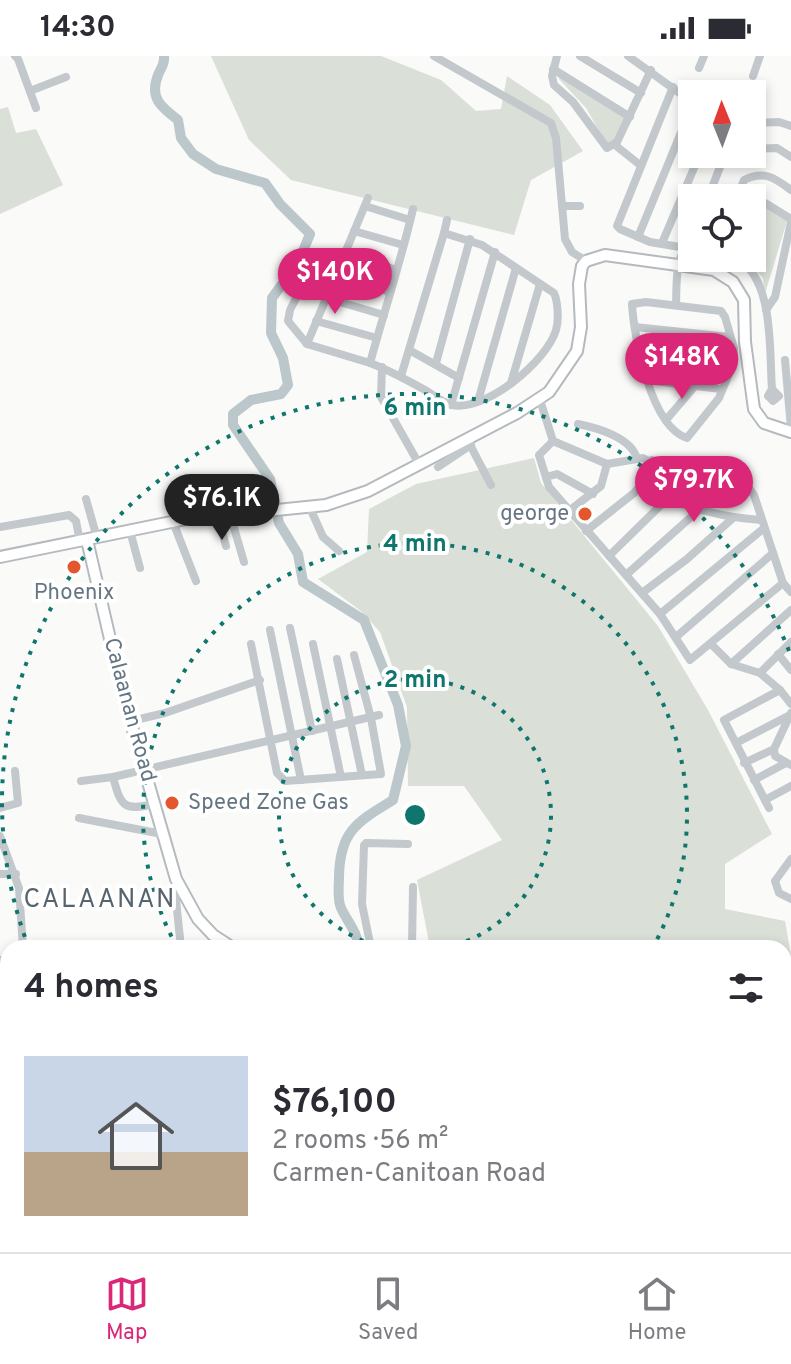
<!DOCTYPE html>
<html lang="en">
<head>
<meta charset="utf-8">
<style>
	:root { --surface:#fff; --page:#f2f2f3; --text:#2b2b33; --muted:#7c7c81; --line:#e1e1e2; --accent:#db2777 }
	body { margin:0; font-family:Overpass,sans-serif; background:var(--page); color:var(--text); height:100vh; display:flex; flex-direction:column; font-size:30px; white-space:nowrap }
	* { box-sizing:border-box; margin:0 }
	p { font-size:26px; color:var(--muted) }
	.icon { flex:none; width:44px; height:44px; fill:none; stroke:currentColor; stroke-width:2; stroke-linecap:round; stroke-linejoin:round }
	.map { position:relative; flex:1; overflow:hidden }
	.side { position:absolute; left:0px; top:884px; width:792px; height:312px; display:flex; flex-direction:column; background:var(--surface); border-radius:24px 24px 0 0; box-shadow:0 4px 12px #0003 }
	.side>* { flex:none }
	.needle { width:52px; rotate:359deg }
	.fabs { position:absolute; left:678px; top:24px; display:grid; gap:16px }
	.fabs a { display:grid; place-items:center; width:88px; height:88px; border-radius:0px; background:var(--surface); box-shadow:0 4px 12px #0003; font-size:40px }
	.price { position:absolute; translate:-50% -68px; padding:0 18px; border-radius:28px; background:var(--accent); color:#fff; font-size:26px; line-height:52px; filter:drop-shadow(0 2px 4px #0008) }
	.price::after { content:''; position:absolute; left:50%; top:48px; width:24px; height:18px; margin-left:-12px; background:inherit; clip-path:polygon(0 0,100% 0,50% 100%) }
	.price.selected { background:#222; color:#fff }
	ul { padding:0; list-style:none }
	li { display:flex; align-items:center; gap:24px; height:200px; padding:0 24px }
	li span { display:grid; place-items:center; flex:none; width:224px; height:160px; border-radius:0px; color:#555 }
	li>.icon { margin-inline-start:auto }
	span .icon { width:96px; height:96px; fill:#fffc; stroke-width:1 }
	li b { font-size:34px }
	h2 { display:flex; justify-content:space-between; align-items:center; height:96px; padding:0 24px; font-size:34px }
	.status { display:flex; justify-content:space-between; align-items:center; height:56px; padding:0 40px; background:var(--surface); direction:ltr }
	.status svg { height:22px; fill:currentColor }
	.tabs { display:flex; justify-content:space-around; align-items:center; height:112px; border-top:2px solid var(--line); background:var(--surface); font-size:22px; color:var(--muted) }
	.tabs a { display:grid; justify-items:center; gap:4px }
	.tabs .selected { color:var(--accent) }
	.map>svg:first-child { display:block }
	.green { fill:#dadfd7 }
	.lines { fill:none; stroke-linecap:round; stroke-linejoin:round }
	.river { stroke:#bbc7cb; stroke-width:10 }
	.major-casing { stroke:#b5babe; stroke-width:14 }
	.minor { stroke:#c3c8cc; stroke-width:8 }
	.major { stroke:#fff; stroke-width:10 }
	.ring { fill:none; stroke:#0f766e; stroke-width:4; stroke-dasharray:4 8 }
	.poi-dot { fill:#e4572e; stroke:#fff; stroke-width:3 }
	.labels { text-anchor:middle; dominant-baseline:central; stroke-width:8; stroke-linejoin:round; paint-order:stroke }
	.poi-label { font-size:22px; fill:#657683; stroke:#fff; text-anchor:end }
	.street-label { font-size:22px; fill:#657683; stroke:#fff }
	.quarter-label { font-size:26px; letter-spacing:2px; fill:#57646e; stroke:#fff }
	.centre { fill:#0f766e; stroke:#fff; stroke-width:4 }
	.ring-label { font-size:24px; text-anchor:middle; font-weight:bold; fill:#0f766e; stroke:#fff; stroke-width:8; stroke-linejoin:round; paint-order:stroke }
</style>
</head>
<body>
<div class="status"><b>14:30</b><svg viewBox="0 0 49 12"><path d="M0 12V9h3v3zM5 12V6h3v6zM10 12V3h3v9zM15 12V0h3v12zM26 1h20v11H26zM47 4h2v5h-2z"/></svg></div>
<div class="map">
<svg width="791" height="1196" viewBox="0 0 791 1196">
	<rect width="100%" height="100%" fill="#fafaf8"/>
	<g class="green">
		<polygon points="211,0 381,0 441,24 476,55 501,53 507,20 550,49 583,95 531,124 514,179 291,124 249,84"/>
		<polygon points="559,19 626,61 613,86 606,87 586,52 559,23"/>
		<polygon points="8,51 16,77 36,73 63,129 0,158 0,53"/>
		<polygon points="764,150 787,165 764,241 763,222 745,203 752,202 752,182"/>
		<polygon points="534,402 541,427 658,570 708,654 772,778 725,808 725,853 785,865 791,899 791,1196 456,1196 456,1191 461,1188 784,1188 784,892 430,892 417,824 502,784 464,730 408,730 407,651 380,576 362,556 318,523 367,496 369,453 416,428"/>
	</g>
	<g class="lines">
		<g class="river">
			<path d="M 164,0 C 165,9 161,11 158,19 C 149,42 161,51 178,64 L 181,82 L 193,98 L 216,113 L 265,127 L 280,148 L 310,178 L 299,205 L 272,242 L 271,277 L 283,302 L 288,329 L 281,338 L 251,344 L 233,358 L 233,369 L 270,423 L 279,467 L 298,498 L 303,526 L 364,564 L 398,649 L 406,690 L 393,744 C 357,766 340,775 339,820 C 339,830 337,843 341,852 C 347,865 358,877 359,892"/>
			<polyline points="285,1196 288,1188"/>
		</g>
		<defs>
			<g id="major">
				<polyline points="87,484 124,643 176,823 198,863 213,879 233,892"/>
				<polyline points="0,501 186,463 326,449 368,435 517,357 549,336 577,295 581,271 579,228 582,210 586,205 605,199 714,214 733,226 744,244 745,286 754,353 764,367 791,376"/>
				<polyline points="681,1188 683,1196"/>
			</g>
		</defs>
		<use href="#major" class="major-casing"/>
		<g class="minor">
			<polyline points="15,0 18,3 36,52"/>
			<polyline points="434,0 551,67 556,82 565,183 572,196 586,205"/>
			<polyline points="557,0 552,20 554,29 573,46 607,92 617,86 651,14"/>
			<polyline points="580,0 641,37"/>
			<polyline points="628,0 692,46"/>
			<polyline points="699,12 704,0"/>
			<polyline points="553,13 630,61"/>
			<polyline points="753,20 760,0"/>
			<polyline points="673,31 617,170 620,173 650,186 692,193"/>
			<polyline points="30,35 66,21"/>
			<polyline points="752,67 779,66 791,70"/>
			<polyline points="615,89 640,109"/>
			<polyline points="752,93 777,92 791,101"/>
			<polyline points="708,142 725,98"/>
			<path d="M 737,142 L 744,124 C 764,114 775,122 791,134"/>
			<polyline points="365,150 410,164"/>
			<polyline points="562,150 580,150"/>
			<polyline points="354,175 403,189"/>
			<polyline points="752,175 761,149 765,147 791,163"/>
			<polyline points="638,181 692,50"/>
			<polyline points="662,187 700,98"/>
			<polyline points="345,196 396,214"/>
			<path d="M 735,202 C 775,220 769,296 772,333 L 768,340 L 773,345 L 779,340 L 772,333"/>
			<path d="M 390,236 L 313,215 L 309,217 L 290,254 L 288,265 L 307,288 L 370,307 C 384,256 401,205 413,153"/>
			<polyline points="326,242 384,259"/>
			<path d="M 646,246 L 721,255 L 725,261 L 734,292 L 733,308 L 719,342 L 687,382 C 651,371 634,282 632,248 Z"/>
			<path d="M 676,249 C 677,226 674,200 692,183"/>
			<polyline points="766,254 775,241 791,166"/>
			<polyline points="316,265 377,282"/>
			<polyline points="635,271 729,281"/>
			<polyline points="307,288 368,142"/>
			<polyline points="411,295 459,322"/>
			<polyline points="640,298 733,308"/>
			<polyline points="785,304 791,372"/>
			<path d="M 370,307 C 389,314 407,324 425,334 C 433,339 443,347 452,349 C 486,356 547,305 556,274 C 559,264 558,246 554,237 L 482,189 L 444,177 L 447,164"/>
			<polyline points="436,307 470,183"/>
			<polyline points="382,311 381,341 419,408"/>
			<polyline points="401,320 444,177"/>
			<polyline points="646,324 721,333"/>
			<polyline points="511,327 540,228"/>
			<polyline points="540,344 553,385"/>
			<polyline points="478,345 516,212"/>
			<polyline points="451,349 495,196"/>
			<polyline points="666,364 695,330"/>
			<path d="M 578,368 C 598,372 632,382 637,403"/>
			<polyline points="467,383 491,429"/>
			<polyline points="553,385 539,399 549,431 660,558 690,604 783,527"/>
			<polyline points="553,385 607,408 643,402 684,422 749,432 754,439 783,527 791,536"/>
			<polyline points="438,411 471,389"/>
			<polyline points="546,421 557,418 593,438"/>
			<polyline points="206,429 211,459"/>
			<path d="M 641,429 C 678,450 718,461 761,464"/>
			<polyline points="86,443 97,482"/>
			<polyline points="310,452 323,481 339,495"/>
			<polyline points="569,455 601,430 607,408"/>
			<polyline points="217,458 226,490"/>
			<polyline points="230,458 244,506"/>
			<polyline points="173,466 196,525"/>
			<polyline points="0,471 69,459 76,465 80,486"/>
			<polyline points="130,475 140,512"/>
			<polyline points="586,475 634,437 641,429 652,404"/>
			<polyline points="609,500 666,444"/>
			<polyline points="626,519 700,453"/>
			<polyline points="642,537 687,503 733,462"/>
			<polyline points="660,558 764,472"/>
			<polyline points="290,572 312,675"/>
			<polyline points="270,574 301,724"/>
			<polyline points="676,581 772,498"/>
			<polyline points="251,588 277,717 285,725 381,718 371,662 354,599"/>
			<polyline points="313,588 341,721"/>
			<polyline points="711,588 731,608 760,617 780,634 791,648"/>
			<polyline points="778,598 791,614"/>
			<polyline points="337,603 362,719"/>
			<polyline points="731,608 791,554"/>
			<polyline points="760,617 791,586"/>
			<polyline points="791,657 774,693 775,700 791,709"/>
			<polyline points="131,665 165,657 260,624"/>
			<polyline points="736,687 790,659"/>
			<polyline points="744,707 774,693"/>
			<path d="M 113,721 C 121,751 124,755 154,748"/>
			<polyline points="754,724 786,707"/>
			<polyline points="81,725 113,721 379,659"/>
			<polyline points="765,744 791,730"/>
			<polyline points="0,752 18,747 15,715"/>
			<polyline points="769,752 724,664 780,634"/>
			<polyline points="79,762 162,778"/>
			<polyline points="0,780 19,832 23,892"/>
			<polyline points="791,803 775,825 779,837 791,843"/>
			<polyline points="0,818 16,818"/>
			<polyline points="176,823 176,844 181,892"/>
			<polyline points="371,892 362,848 364,789 366,787 408,788"/>
			<polyline points="412,892 413,831"/>
			<polyline points="0,904 8,904"/>
			<polyline points="0,956 8,956"/>
			<polyline points="0,1006 8,1006"/>
			<polyline points="0,1059 8,1058"/>
			<polyline points="0,1108 8,1108"/>
			<polyline points="0,1159 8,1159"/>
			<polyline points="30,1188 30,1196"/>
			<polyline points="347,1188 358,1194"/>
			<polyline points="448,1188 448,1196"/>
			<polyline points="195,1196 195,1188"/>
			<polyline points="330,1196 334,1188"/>
		</g>
		<use href="#major" class="major"/>
	</g>
	<g class="ring">
		<path d="M386 892A136 136 0 1 1 444 892"/>
		<path d="M177 891A272 272 0 1 1 653 891"/>
		<path d="M29 892A408 408 0 0 1 791 600"/>
	</g>
	<g class="poi-dot">
		<circle cx="585" cy="458" r="8"/>
		<circle cx="74" cy="511" r="8"/>
		<circle cx="172" cy="747" r="8"/>
	</g>
	<g class="labels">
		<g class="poi-label">
			<text x="569" y="458">george</text>
			<text x="74" y="537" text-anchor="middle">Phoenix</text>
			<text x="188" y="747" text-anchor="start">Speed Zone Gas</text>
		</g>
		<g class="street-label">
			<text transform="translate(129 654) rotate(75)">Calaanan Road</text>
		</g>
		<g class="quarter-label">
			<text x="100" y="844">CALAANAN</text>
		</g>
	</g>
	<circle cx="415" cy="759" r="12" class="centre"/>
	<g class="ring-label">
		<text x="415" y="359">6 min</text>
		<text x="415" y="495">4 min</text>
		<text x="415" y="631">2 min</text>
	</g>
</svg>
<div class="fabs">
<a><svg class="needle" viewBox="-14 -14 28 28"><path d="M0-13l5 13h-10z" fill="#e53935"/><path d="M0 13l5-13h-10z" fill="#7c7c81"/></svg></a>
<a><svg class="icon" aria-label="locate" viewBox="0 0 24 24"><circle cx="12" cy="12" r="6"/><path d="M12 2v4M12 18v4M2 12h4M18 12h4"/></svg></a>
</div>
<b class="price" style="left:335px;top:260px">$140K</b>
<b class="price" style="left:682px;top:345px">$148K</b>
<b class="price" style="left:694px;top:468px">$79.7K</b>
<b class="price selected" style="left:222px;top:486px">$76.1K</b>
<section class="side">
<h2>4 homes<svg class="icon" aria-label="filters" viewBox="0 0 24 24"><path d="M4 7h16M4 17h16"/><circle cx="9" cy="7" r="2"/><circle cx="15" cy="17" r="2"/></svg></h2>
<ul>
<li><span style="background:linear-gradient(#c9d6e8 60%,#b9a48a 0)"><svg class="icon" aria-label="home" viewBox="0 0 24 24"><path d="M3 11l9-7 9 7M6 9v11h12V9"/></svg></span><div><b>$76,100</b><p>2 rooms · 56 m²</p><p>Carmen-Canitoan Road</p></div></li>
</ul>
</section>
</div>
<nav class="tabs">
<a class="selected"><svg class="icon" aria-label="map" viewBox="0 0 24 24"><path d="M3 6l6-2 6 2 6-2v14l-6 2-6-2-6 2zM9 4v14M15 6v14"/></svg>Map</a>
<a><svg class="icon" aria-label="saved" viewBox="0 0 24 24"><path d="M7 4h10v16l-5-4-5 4z"/></svg>Saved</a>
<a><svg class="icon" aria-label="home" viewBox="0 0 24 24"><path d="M3 11l9-7 9 7M6 9v11h12V9"/></svg>Home</a>
</nav>
</body>
</html>
